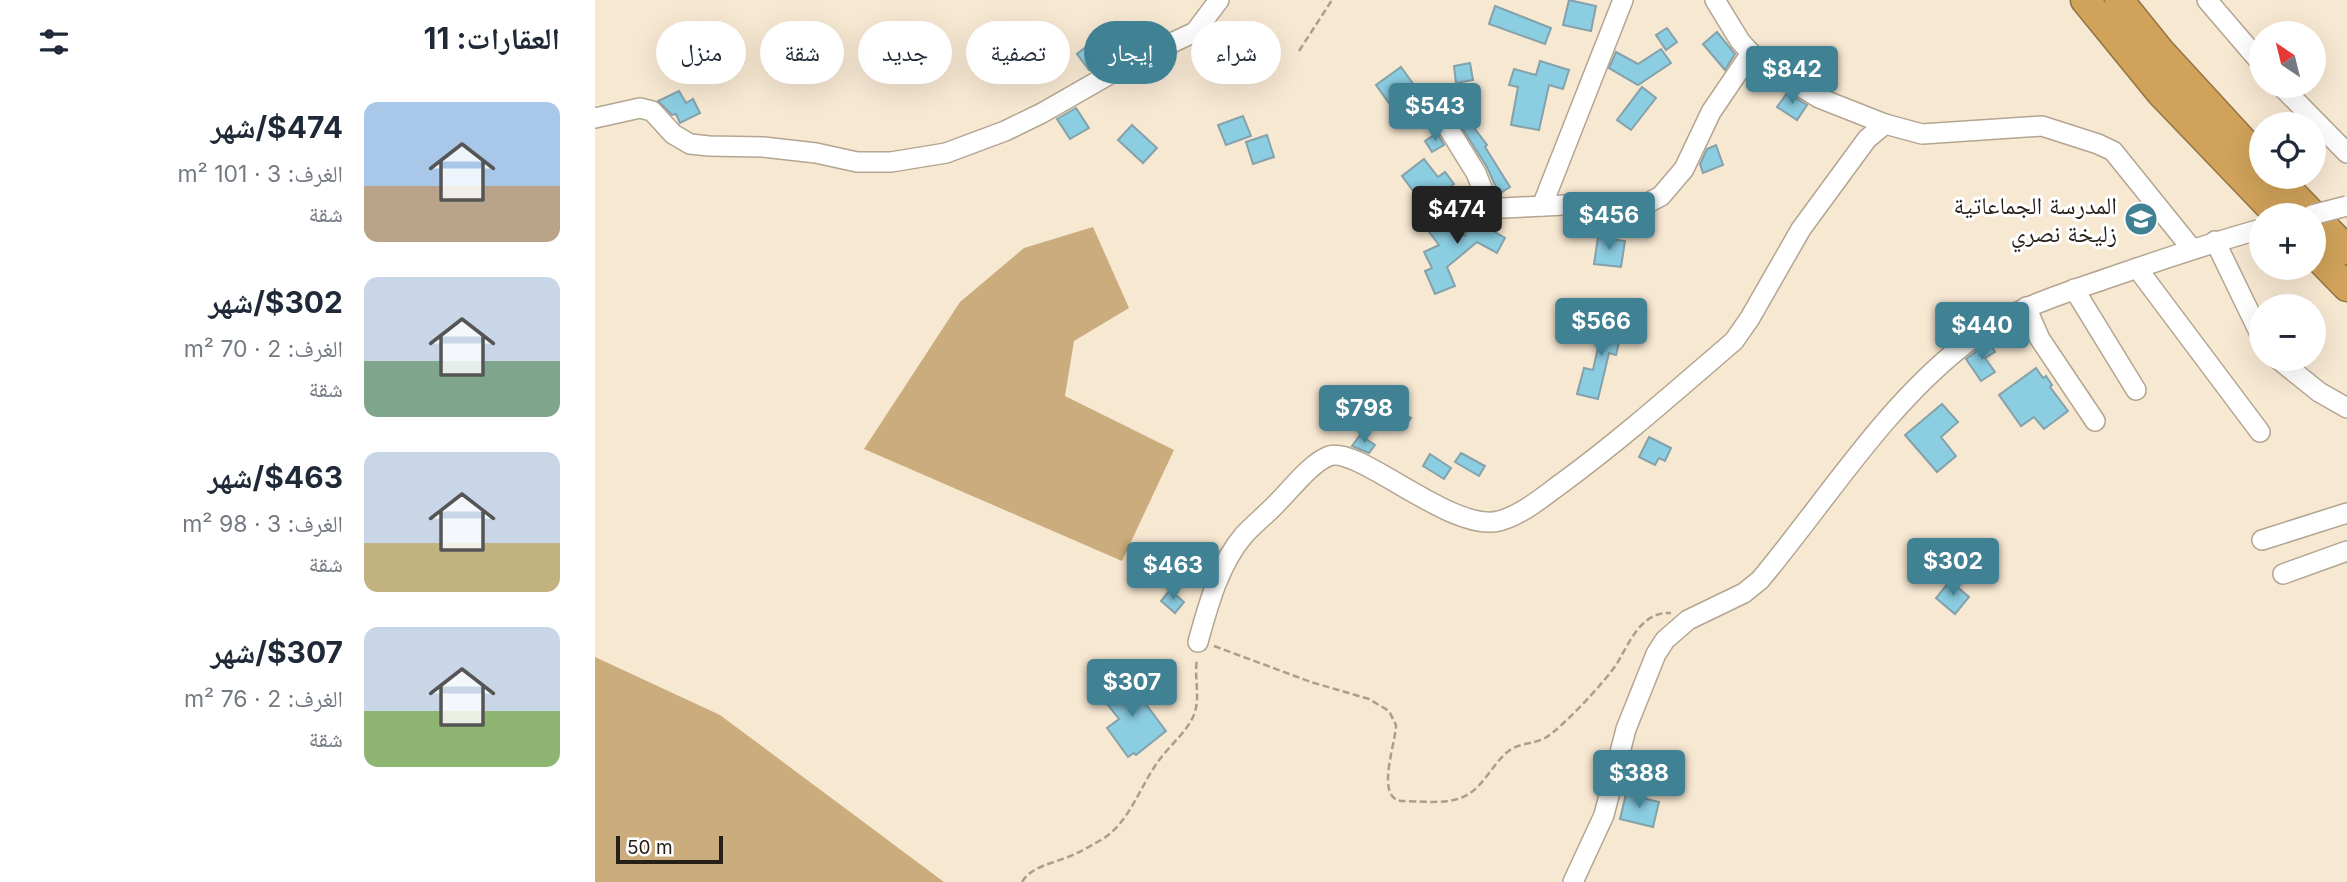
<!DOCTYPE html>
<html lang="ar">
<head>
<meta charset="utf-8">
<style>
	:root { --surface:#fff; --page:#f6f6f7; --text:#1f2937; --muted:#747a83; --accent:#408194 }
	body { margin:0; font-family:Inter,"Noto Naskh Arabic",sans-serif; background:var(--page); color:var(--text); direction:rtl; height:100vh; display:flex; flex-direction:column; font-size:26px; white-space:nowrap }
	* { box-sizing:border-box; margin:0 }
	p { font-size:23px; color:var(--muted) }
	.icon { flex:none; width:38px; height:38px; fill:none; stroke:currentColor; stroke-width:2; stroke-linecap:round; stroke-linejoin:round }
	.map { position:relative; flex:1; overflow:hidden; direction:ltr }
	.panel { display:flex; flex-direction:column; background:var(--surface); width:595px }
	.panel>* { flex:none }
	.top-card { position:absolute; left:21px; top:21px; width:665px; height:63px; direction:rtl; display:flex; gap:14px }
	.needle { width:46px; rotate:325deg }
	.fabs { position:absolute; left:1654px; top:21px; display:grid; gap:14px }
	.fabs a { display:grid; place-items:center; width:77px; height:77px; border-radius:50%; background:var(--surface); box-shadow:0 7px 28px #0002; font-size:35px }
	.scale { position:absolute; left:21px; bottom:18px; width:107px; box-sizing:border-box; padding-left:7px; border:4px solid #251f17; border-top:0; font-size:19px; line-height:24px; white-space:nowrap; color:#251f17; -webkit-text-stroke:5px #fff; paint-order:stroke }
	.price { position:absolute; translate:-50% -60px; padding:0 16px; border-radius:7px; background:var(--accent); color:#fff; font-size:23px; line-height:46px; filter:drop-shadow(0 2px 4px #0008) }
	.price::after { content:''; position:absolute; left:50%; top:42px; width:21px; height:16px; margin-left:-10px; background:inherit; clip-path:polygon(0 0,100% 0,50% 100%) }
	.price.selected { background:#222; color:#fff }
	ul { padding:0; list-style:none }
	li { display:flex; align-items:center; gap:21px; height:175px; padding:0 35px }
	li span { display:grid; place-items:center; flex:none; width:196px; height:140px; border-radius:14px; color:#555 }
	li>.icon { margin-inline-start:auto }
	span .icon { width:84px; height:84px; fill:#fffc; stroke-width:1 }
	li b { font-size:30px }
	h2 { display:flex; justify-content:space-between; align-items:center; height:84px; padding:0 35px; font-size:30px }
	.chip { padding:0 24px; border-radius:32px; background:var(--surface); box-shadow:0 7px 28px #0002; font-size:24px; line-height:63px }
	.chip.selected { background:var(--accent); color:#fff }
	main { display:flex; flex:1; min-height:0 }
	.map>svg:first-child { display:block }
	.forest { fill:#cbac7d }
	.building { fill:#8bcde1; stroke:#85a1aa; stroke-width:2 }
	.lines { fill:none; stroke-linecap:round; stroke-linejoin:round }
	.minor-casing { stroke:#b3a591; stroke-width:22 }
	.highway-casing { stroke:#947443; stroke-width:31 }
	.path { stroke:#aa9e8d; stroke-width:2.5; stroke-dasharray:7 3.5; stroke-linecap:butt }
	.minor { stroke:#fff; stroke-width:19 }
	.highway { stroke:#d0a25a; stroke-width:28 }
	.minor-bridge-casing { stroke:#b3a591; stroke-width:22; stroke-linecap:butt }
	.minor-bridge { stroke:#fff; stroke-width:19 }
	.labels { text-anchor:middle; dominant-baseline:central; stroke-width:6; stroke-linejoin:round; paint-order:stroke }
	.poi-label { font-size:24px; fill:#251f17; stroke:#fff; text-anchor:end }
</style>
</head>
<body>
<main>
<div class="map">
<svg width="1752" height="882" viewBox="0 0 1752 882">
	<rect width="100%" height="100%" fill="#f7e8d2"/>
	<g class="forest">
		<polygon points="498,227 534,308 479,341 470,396 579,450 527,561 269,449 365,302 429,248"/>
		<polygon points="0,657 125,715 349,882 0,882"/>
	</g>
	<g class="building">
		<polygon points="974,0 1001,6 996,31 968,25"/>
		<polygon points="900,6 956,28 950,44 894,24"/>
		<polygon points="527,25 530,37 506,44 503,32"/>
		<polygon points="1072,28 1082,42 1071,50 1061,35"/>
		<polygon points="1122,32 1140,54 1130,70 1108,44"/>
		<polygon points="496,43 508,59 494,70 482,54"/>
		<polygon points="1066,49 1076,63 1043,85 1014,68 1021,52 1043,64"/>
		<polygon points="945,61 974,70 968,89 954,85 944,130 916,125 923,87 914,85 919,69 941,75"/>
		<polygon points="875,63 878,80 861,83 859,66"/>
		<polygon points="806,67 819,85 794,103 781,85"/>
		<polygon points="861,85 873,105 869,107 879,123 877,125 892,145 890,147 915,187 904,194 892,167 846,95"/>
		<polygon points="1047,87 1061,98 1036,130 1022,120"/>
		<polygon points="84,91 91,103 98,99 105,113 85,123 81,114 77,115 63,101"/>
		<polygon points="1192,93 1212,105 1202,120 1182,107"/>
		<polygon points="481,108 494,128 475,139 462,119"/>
		<polygon points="648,116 656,136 631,145 623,125"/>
		<polygon points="537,125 562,148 548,163 523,140"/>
		<polygon points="842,133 849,145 837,152 830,141"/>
		<polygon points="672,135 679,157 658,164 651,142"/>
		<polygon points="1121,145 1128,165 1108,173 1105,164 1112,149"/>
		<polygon points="829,159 843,177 850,172 859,184 851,190 854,194 845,201 848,205 836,215 807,176"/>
		<polygon points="884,209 891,216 904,220 898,231 910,238 902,253 882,242 852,267 860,286 840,294 830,271 837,268 829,252 844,245 828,224 841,214 854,230 860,225 870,236"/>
		<polygon points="1003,237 1030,241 1026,267 999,264"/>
		<polygon points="1010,316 1029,321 1021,355 1014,353 1003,399 982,394 989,368 998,370"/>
		<polygon points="1394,342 1400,352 1390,358 1400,372 1386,381 1371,359"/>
		<polygon points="1441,368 1448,378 1451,376 1457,385 1455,387 1473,411 1449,429 1439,417 1426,426 1404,395"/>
		<polygon points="1347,404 1363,422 1346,437 1361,456 1342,472 1310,435"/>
		<polygon points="807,412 816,418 807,430 798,423"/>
		<polygon points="765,435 780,445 774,453 757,446"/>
		<polygon points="1054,437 1076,448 1070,461 1064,458 1060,465 1044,457"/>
		<polygon points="866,453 890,466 884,476 860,462"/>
		<polygon points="835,454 856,468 849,479 828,466"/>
		<polygon points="1355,581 1374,597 1360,614 1341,598"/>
		<polygon points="575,590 589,602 580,613 566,601"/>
		<polygon points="532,679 571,731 541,755 539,753 533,757 512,728 524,719 505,695 515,688 517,690"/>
		<polygon points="1031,794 1064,802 1058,827 1025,819"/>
	</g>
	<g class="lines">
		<defs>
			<g id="minor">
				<polyline points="1120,0 1145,41 1162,60 1224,98 1290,124 1327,134 1447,126 1503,144 1518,151 1597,249"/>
				<polyline points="1612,0 1666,63"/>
				<polyline points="1686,86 1752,153"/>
				<polyline points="839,105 881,173 891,198 899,207 908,208 990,204 1012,207 1047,206 1066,196 1089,169 1116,112 1156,53"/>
				<polyline points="0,118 45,108 57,111 78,134 95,144 114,146 168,147 221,153 262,162 296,162 351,153 410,131 447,113 538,61 600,32 624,0"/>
				<polyline points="947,206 1028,0"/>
				<polyline points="1620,241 1666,336"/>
				<polyline points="1542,268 1665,432"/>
				<polyline points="1479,289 1541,390"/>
				<polyline points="1431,307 1445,339 1500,421"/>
				<polyline points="1683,359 1724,392 1752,408"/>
				<polyline points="1667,540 1752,513"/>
				<polyline points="1688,574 1752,551"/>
				<path d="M 603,642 C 613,606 624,564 649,535 C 660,523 672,514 683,502 C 697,488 716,463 734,456 C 763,445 856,533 904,521 C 927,515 949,496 967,483 C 1027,439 1083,389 1139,341 L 1155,318 L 1206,229 L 1272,139 L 1290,124"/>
				<path d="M 978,882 L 1009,815 L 1031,729 L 1061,654 L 1070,640 L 1093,620 L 1149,593 L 1165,580 C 1231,501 1288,408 1370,344 C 1414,309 1467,294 1519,276 C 1568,259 1616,243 1666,229"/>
			</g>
			<g id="highway">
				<polyline points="1490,0 1565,92 1683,215"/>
				<polyline points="1524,0 1565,51 1666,161"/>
				<polyline points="1681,177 1718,215"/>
				<polyline points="1718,215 1752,250"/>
				<polyline points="1718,252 1752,287"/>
			</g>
		</defs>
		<use href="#minor" class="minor-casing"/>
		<use href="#highway" class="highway-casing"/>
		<g class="path">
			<polyline points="704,51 737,0"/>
			<path d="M 619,646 L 716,682 L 774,699 L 794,711 L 801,725 C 801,743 780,797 806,801 C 825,801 853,805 870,796 C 889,787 898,762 915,750 C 925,743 939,744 950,738 C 966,729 1015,677 1024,660 C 1036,639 1048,611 1076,613"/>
			<path d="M 427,882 C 437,866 456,864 473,857 C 484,853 495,846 506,840 C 535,823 545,785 565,759 C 576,744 594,730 600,712 C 605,695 599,677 602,659"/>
		</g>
		<use href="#minor" class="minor"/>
		<use href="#highway" class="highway"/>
		<defs>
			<polyline id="minor-bridge" points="1717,215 1752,206"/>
		</defs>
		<use href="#minor-bridge" class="minor-bridge-casing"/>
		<use href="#minor-bridge" class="minor-bridge"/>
	</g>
	<defs>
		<symbol id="school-disc" viewBox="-11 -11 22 22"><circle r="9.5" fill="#408194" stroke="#fff"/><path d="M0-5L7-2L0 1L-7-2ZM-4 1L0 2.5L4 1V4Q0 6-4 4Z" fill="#fff"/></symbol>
	</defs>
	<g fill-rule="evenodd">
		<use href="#school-disc" x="1527" y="200" width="38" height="38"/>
	</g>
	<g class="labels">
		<g class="poi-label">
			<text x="1522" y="205">المدرسة الجماعاتية<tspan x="1522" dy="28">زليخة نصري</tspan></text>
		</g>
	</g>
</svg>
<div class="fabs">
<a><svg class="needle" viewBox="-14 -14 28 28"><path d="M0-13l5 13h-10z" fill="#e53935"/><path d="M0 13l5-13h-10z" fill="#747a83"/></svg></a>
<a><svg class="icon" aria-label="locate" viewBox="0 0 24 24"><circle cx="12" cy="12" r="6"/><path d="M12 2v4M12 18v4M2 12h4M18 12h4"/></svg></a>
<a>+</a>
<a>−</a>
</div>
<div class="scale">50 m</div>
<b class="price" style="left:1197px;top:106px">$842</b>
<b class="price" style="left:840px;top:143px">$543</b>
<b class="price selected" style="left:862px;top:246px">$474</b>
<b class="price" style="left:1014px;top:252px">$456</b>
<b class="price" style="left:1006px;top:358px">$566</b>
<b class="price" style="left:1387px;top:362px">$440</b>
<b class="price" style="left:769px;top:445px">$798</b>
<b class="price" style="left:1358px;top:598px">$302</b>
<b class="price" style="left:578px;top:602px">$463</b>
<b class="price" style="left:537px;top:719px">$307</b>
<b class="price" style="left:1044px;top:810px">$388</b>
<div class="top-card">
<a class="chip">شراء</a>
<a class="chip selected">إيجار</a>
<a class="chip">تصفية</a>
<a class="chip">جديد</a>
<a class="chip">شقة</a>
<a class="chip">منزل</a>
</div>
</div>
<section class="panel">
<h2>العقارات: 11<svg class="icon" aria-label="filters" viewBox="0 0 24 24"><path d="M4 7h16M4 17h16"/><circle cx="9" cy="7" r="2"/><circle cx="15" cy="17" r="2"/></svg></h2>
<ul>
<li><span style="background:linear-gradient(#a9c7e8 60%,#b9a48a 0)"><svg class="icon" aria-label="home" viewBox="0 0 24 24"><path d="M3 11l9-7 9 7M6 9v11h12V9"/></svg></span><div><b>$474/شهر</b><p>الغرف: 3 · 101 m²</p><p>شقة</p></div></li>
<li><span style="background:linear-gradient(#c9d6e8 60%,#7fa58c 0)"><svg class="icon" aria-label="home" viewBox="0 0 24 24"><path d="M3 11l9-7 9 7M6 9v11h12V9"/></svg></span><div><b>$302/شهر</b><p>الغرف: 2 · 70 m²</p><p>شقة</p></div></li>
<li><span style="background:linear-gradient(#c9d6e8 65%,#c2b280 0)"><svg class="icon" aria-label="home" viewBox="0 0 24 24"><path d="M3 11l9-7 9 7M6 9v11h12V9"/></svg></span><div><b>$463/شهر</b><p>الغرف: 3 · 98 m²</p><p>شقة</p></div></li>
<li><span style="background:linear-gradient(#c9d6e8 60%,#8fb573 0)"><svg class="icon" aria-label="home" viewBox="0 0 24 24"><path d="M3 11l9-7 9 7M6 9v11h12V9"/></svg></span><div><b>$307/شهر</b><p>الغرف: 2 · 76 m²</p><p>شقة</p></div></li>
</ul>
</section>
</main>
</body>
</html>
